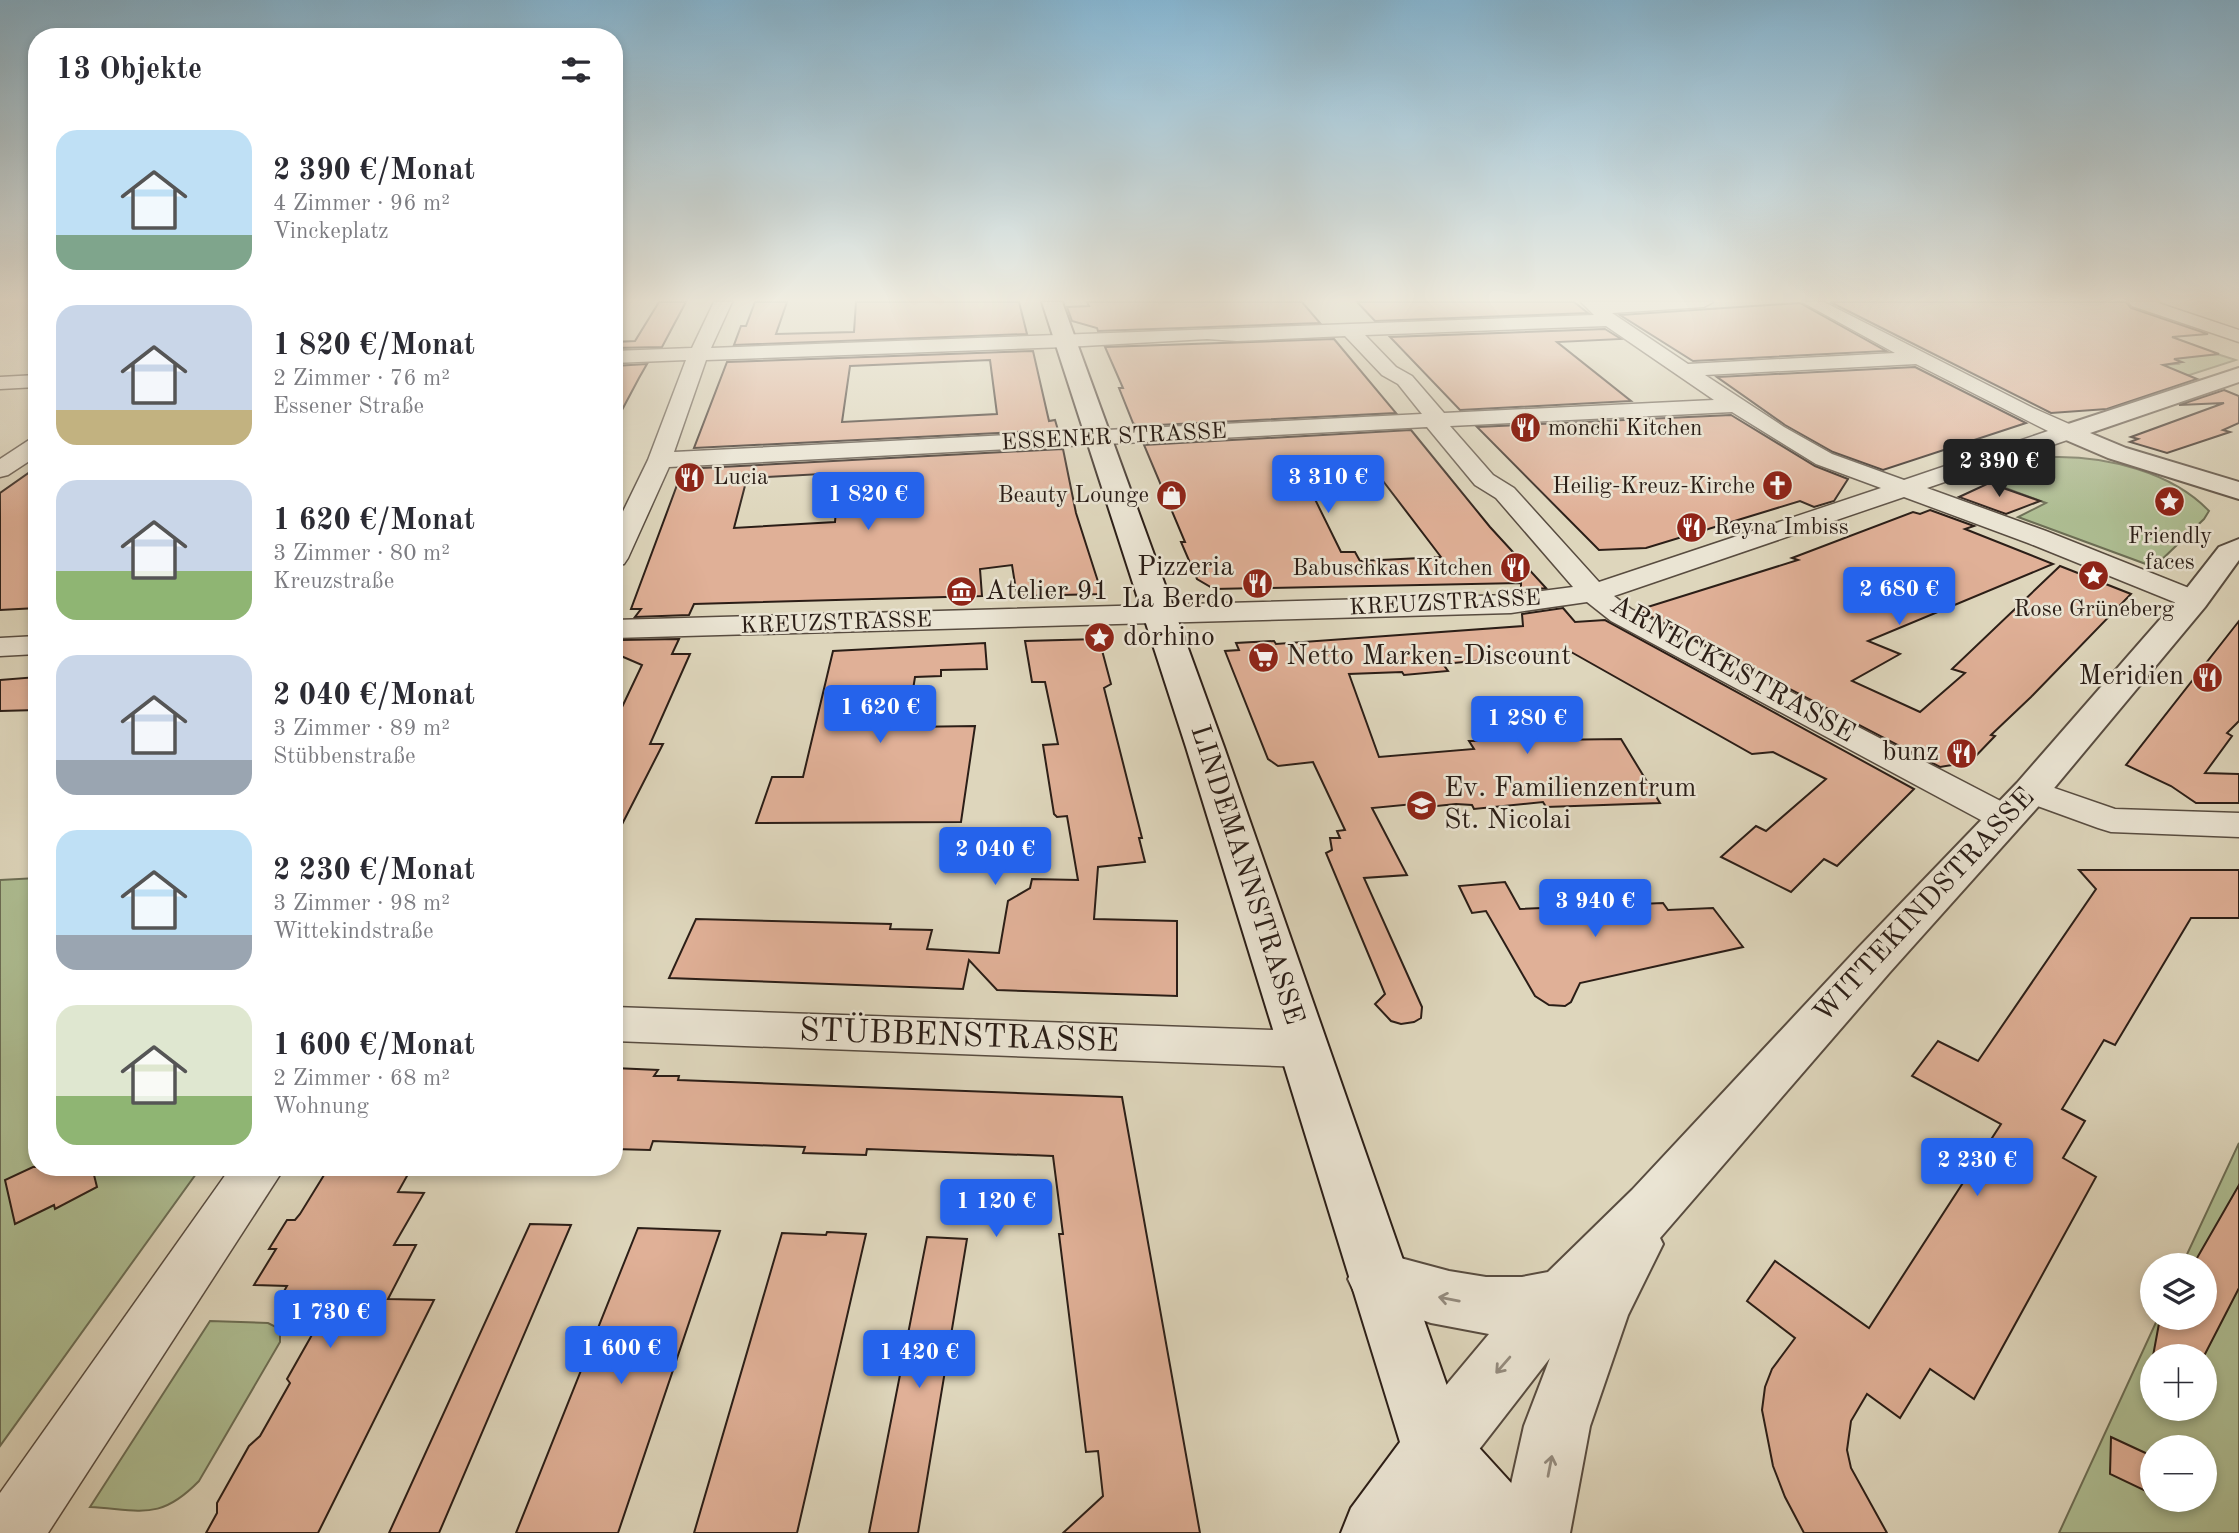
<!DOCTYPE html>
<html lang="de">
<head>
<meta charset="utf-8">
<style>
	:root { --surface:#fff; --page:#f7f7f7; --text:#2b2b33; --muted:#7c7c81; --accent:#2563eb }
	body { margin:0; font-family:"Old Standard TT",serif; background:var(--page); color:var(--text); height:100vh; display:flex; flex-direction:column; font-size:26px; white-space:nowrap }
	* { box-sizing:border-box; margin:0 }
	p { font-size:23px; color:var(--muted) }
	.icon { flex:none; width:38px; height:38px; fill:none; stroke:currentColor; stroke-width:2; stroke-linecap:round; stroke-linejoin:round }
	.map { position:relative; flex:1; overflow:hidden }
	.panel { position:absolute; left:28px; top:28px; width:595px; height:1148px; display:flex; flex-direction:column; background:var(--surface); border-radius:28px; box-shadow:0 4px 10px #0003 }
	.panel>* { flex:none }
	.tools { position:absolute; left:2140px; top:1253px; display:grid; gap:14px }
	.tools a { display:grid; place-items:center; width:77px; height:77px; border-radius:50%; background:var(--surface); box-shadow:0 4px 10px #0003; font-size:35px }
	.price { position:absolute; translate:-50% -60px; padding:0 16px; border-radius:7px; background:var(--accent); color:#fff; font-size:23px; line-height:46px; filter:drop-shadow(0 2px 4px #0008) }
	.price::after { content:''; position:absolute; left:50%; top:42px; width:21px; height:16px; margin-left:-10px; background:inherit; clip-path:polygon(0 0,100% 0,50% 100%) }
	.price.current { background:#222; color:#fff }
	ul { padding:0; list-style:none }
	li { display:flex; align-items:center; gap:21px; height:175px; padding:0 28px }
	li span { display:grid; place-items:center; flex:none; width:196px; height:140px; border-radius:21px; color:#555 }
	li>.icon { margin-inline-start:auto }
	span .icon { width:84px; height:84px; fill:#fffc; stroke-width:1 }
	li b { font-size:30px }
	h2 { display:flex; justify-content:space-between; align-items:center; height:84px; padding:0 28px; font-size:30px }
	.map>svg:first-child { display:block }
	.green { fill:#aebe93; stroke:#6c6e55; stroke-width:2; fill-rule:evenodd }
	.building { fill:#e0b097; stroke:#2b1e17; stroke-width:2; fill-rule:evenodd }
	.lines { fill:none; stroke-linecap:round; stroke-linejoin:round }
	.minor-casing { stroke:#584c40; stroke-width:3 }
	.tertiary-casing { stroke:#584c40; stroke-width:4 }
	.secondary-casing { stroke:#2b1e17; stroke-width:4 }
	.minor { fill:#eae4d3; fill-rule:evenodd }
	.tertiary { fill:#eae4d3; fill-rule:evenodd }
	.secondary { fill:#eae4d3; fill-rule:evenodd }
	.oneway { stroke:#948b7e }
	.labels { text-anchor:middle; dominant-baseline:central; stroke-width:5; stroke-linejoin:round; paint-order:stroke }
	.far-poi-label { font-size:23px; fill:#2b1e17; stroke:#eae4d3; text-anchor:start }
	.far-street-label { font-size:23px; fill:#2b1e17; stroke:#eae4d3 }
	.poi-label { font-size:28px; fill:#2b1e17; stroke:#eae4d3; text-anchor:start }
	.street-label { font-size:28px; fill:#2b1e17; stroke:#eae4d3 }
	.near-street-label { font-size:33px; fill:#2b1e17; stroke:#eae4d3 }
</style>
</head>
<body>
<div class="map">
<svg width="2239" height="1533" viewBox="0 0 2239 1533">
	<rect width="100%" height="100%" fill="#ded6bc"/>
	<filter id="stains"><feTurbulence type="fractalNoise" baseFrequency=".00286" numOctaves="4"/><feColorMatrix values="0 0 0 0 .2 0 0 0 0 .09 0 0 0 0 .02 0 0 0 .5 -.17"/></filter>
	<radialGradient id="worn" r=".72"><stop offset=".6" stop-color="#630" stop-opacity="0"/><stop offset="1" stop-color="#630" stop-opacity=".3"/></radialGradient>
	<g class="green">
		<polygon points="2217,354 2236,360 2171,381 2147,366 2178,364 2170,358"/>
		<path d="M 2054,457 C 2106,456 2172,472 2209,511 L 2204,519 L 2154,567 L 2018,517 L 2046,503 L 1992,483 Z"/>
		<polygon points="37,878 37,1167 201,1167 0,1446 0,880"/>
		<path d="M 2239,1143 L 2239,1533 L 2059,1533 L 2158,1318 L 2205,1318 L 2205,1265 L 2182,1265 ZM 2152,1356 L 2205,1356 L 2205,1409 L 2152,1409 ZM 2152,1447 L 2205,1447 L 2205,1500 L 2152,1500 Z"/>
		<path d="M 210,1321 L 268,1323 L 280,1329 L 280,1342 L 199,1481 C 160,1521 142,1510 90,1507 Z"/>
	</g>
	<g class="building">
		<polygon points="659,302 686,302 662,347 614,348 614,342 635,341"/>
		<polygon points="755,302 787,302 776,334 854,332 856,302 1019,302 1027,334 734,345 741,326 746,326"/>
		<polygon points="1087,302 1302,302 1320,323 1098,331 1097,328 1072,321 1067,307 1089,306"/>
		<polygon points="1357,302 1574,302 1588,313 1375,321"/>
		<polygon points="1830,302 2126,302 2131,308 2208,334 2172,337 2219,354 2174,359 2182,362 2163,365 2197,379 2107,409 2051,413"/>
		<polygon points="1800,303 1886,351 1693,361 1620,315"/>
		<polygon points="1605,329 1621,339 1557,342 1631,401 1460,410 1390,337"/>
		<polygon points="1334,339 1396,413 1138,426 1133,423 1119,388 1123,388 1105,347"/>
		<path d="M 1033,351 L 1049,421 L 1055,420 L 1058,430 L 694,448 L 727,362 ZM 990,360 L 997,414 L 842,422 L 850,366 Z"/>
		<polygon points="647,364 639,378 614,425 614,366"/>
		<polygon points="1915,367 2026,423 1883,470 1833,452 1785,425 1717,377"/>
		<polygon points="2224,390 2239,396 2239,423 2223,430 2230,432 2167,453 2130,442 2138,439 2131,437 2224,403 2179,405"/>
		<polygon points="1731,415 1815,466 1848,479 1834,501 1814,507 1800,501 1646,548 1599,550 1477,427"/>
		<path d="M 1411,430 L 1490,527 L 1546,588 L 1521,591 L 1521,583 L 1214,589 L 1197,579 L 1181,542 L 1185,542 L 1144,445 ZM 1380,477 L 1441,557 L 1360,561 L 1355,552 L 1341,552 L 1306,481 Z"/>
		<path d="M 1063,449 L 1076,513 L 1102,594 L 1017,596 L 1012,565 L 980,569 L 982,596 L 694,604 L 689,615 L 635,617 L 641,609 L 631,609 L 683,469 ZM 839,473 L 835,522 L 734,528 L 747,478 Z"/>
		<polygon points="37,467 37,608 0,610 0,493"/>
		<polygon points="1989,483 2040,501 2006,514 1959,497"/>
		<polygon points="1930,510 1974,526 1965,529 2053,564 1868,641 1900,654 1852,681 1920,712 1965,673 1952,669 2060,566 2131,594 2031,697 1991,735 1995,736 1970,762 1940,767 1638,610 1798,560 1792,558 1913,512 1920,514"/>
		<polygon points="1563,608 1575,622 1605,620 1914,789 1837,866 1824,859 1791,892 1721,857 1756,826 1766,831 1826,779 1773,752 1752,754 1564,648 1567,652 1443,664 1448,671 1404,675 1402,672 1349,674 1379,757 1474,749 1469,741 1621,739 1660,803 1546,807 1543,802 1474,809 1472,805 1456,804 1427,807 1424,803 1372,808 1407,875 1364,878 1422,1007 1421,1018 1414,1022 1401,1024 1391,1021 1375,1004 1385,994 1326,853 1332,850 1330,838 1340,838 1337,831 1345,830 1313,762 1278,766 1268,759 1225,651 1239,650 1236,643 1274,641 1276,644 1523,626 1522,614"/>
		<polygon points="2239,621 2239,721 2227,733 2232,736 2205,773 2239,774 2239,803 2196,803 2171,786 2126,765"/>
		<polygon points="679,639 672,654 690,654 650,744 663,744 614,840 614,724 642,665 614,653 614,651 621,640"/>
		<polygon points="1099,639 1111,684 1104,688 1142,838 1139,838 1145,862 1098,867 1094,919 1177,921 1177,996 997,990 969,960 963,989 669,978 696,919 891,924 890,929 932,930 927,949 999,953 1008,901 1030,888 1032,879 1078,880 1067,816 1057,817 1054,814 1043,745 1058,744 1045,682 1032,682 1025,641"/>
		<polygon points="985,643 987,669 941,670 941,676 915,677 907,727 975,726 961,822 756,823 772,777 803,777 833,651"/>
		<polygon points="37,677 37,710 0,711 0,680"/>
		<polygon points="2079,870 2239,870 2239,918 2191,918 2115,1045 2104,1040 2062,1109 2085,1121 2063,1158 2096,1177 1974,1399 1930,1369 1900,1418 1867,1394 1851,1421 1847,1450 1851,1468 1887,1533 1804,1533 1785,1497 1773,1466 1762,1410 1765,1387 1772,1369 1795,1338 1747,1301 1775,1261 1869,1328 2001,1124 1912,1076 1938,1041 1978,1061 2096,889"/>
		<polygon points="1505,882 1520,909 1663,903 1668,910 1713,908 1743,947 1580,983 1571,1002 1565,1006 1549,1005 1535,996 1486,911 1472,913 1459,886"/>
		<polygon points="614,1068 658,1070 654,1076 679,1076 678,1080 1122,1097 1200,1533 1063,1533 1103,1496 1098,1451 1086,1452 1059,1234 1063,1234 1053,1156 867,1149 866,1155 803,1153 805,1147 653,1141 650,1150 614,1149"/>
		<polygon points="33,1167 92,1167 97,1187 55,1209 54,1205 15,1224 5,1180"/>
		<polygon points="329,1167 412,1167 398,1192 424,1193 394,1245 416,1245 388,1299 434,1300 318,1533 206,1533 217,1513 217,1503 249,1446 260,1436 290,1383 287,1379 330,1303 278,1302 287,1286 254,1285 276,1249 269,1249 287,1220 295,1220 300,1214"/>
		<polygon points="2239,1185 2239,1288 2204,1356 2153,1356 2160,1318 2205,1318 2205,1265 2193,1265"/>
		<polygon points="530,1224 571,1225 439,1533 389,1533"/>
		<polygon points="638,1228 720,1231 618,1533 516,1533"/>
		<polygon points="827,1232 866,1234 797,1533 694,1533 782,1233 826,1235"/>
		<polygon points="927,1237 967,1239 918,1533 869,1533"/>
		<polygon points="2111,1437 2152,1456 2152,1494 2110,1474"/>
	</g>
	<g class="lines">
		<defs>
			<g id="minor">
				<path d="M 714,302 L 732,302 L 711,348 L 1594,315 L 1581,302 L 1713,302 L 1704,307 L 1612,313 L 1688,364 L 1895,353 L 1802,302 L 1824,302 L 2033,408 L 2076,427 L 2079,432 L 2076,437 L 1927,488 L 2046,531 L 2204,594 L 2208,600 L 2204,606 L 2194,609 L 2184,606 L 2028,543 L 1904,497 L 1614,596 L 1631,609 L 2018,810 L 2023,818 L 2018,826 L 2005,829 L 1992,826 L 1611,621 L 1587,602 L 1511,613 L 614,638 L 614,620 L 1511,595 L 1573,587 L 1496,498 L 1475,485 L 1427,427 L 669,467 L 628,558 L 624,564 L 614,566 L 614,530 L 648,460 L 686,360 L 614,363 L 614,351 L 692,348 ZM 1606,326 L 1714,400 L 1444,413 L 1412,376 L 1396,367 L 1365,335 ZM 1345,336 L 1382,375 L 1398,384 L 1422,414 L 674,452 L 706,360 L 1066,347 L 1207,339 L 1237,341 ZM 1916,364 L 2048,431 L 1904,480 L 1832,454 L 1784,427 L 1705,375 ZM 1732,412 L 1816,464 L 1881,488 L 1599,582 L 1514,488 L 1493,475 L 1450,426 Z"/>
				<polygon points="2129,302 2155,302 2239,330 2239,342 2132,306"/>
				<polygon points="37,375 37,387 0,389 0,377"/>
				<polygon points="37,438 37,456 8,475 0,477 0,459 29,440"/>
				<polygon points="37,636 37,654 0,656 0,638"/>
				<polygon points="2031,780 2115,809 2239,813 2239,837 2111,832 2098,828 2018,799 2013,791 2018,783"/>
				<polygon points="614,1007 1303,1031 1319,1037 1326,1049 1319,1061 1303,1067 614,1041"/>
				<polygon points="231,1167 285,1167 48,1533 0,1533 0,1493"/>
			</g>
			<g id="tertiary">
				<polygon points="2239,368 2239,382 2090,433 2126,448 2239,482 2239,499 2108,458 2059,437 2056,432 2059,427"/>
				<polygon points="2239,539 2239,560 2205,607 2045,799 1890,972 1660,1238 1663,1244 1628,1315 1590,1426 1570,1533 1500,1533 1524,1426 1550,1358 1460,1474 1436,1484 1412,1474 1402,1450 1412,1426 1489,1334 1431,1323 1357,1298 1348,1279 1357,1260 1378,1252 1449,1271 1486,1277 1522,1277 1548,1272 1632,1190 1858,948 2017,783 2183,593 2219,547"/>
			</g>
			<polygon id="secondary" points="1042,302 1062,302 1224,747 1462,1429 1534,1508 1544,1533 1341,1533 1351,1508 1400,1442 1186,747"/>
		</defs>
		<use href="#minor" class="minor-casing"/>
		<use href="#tertiary" class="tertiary-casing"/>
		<use href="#secondary" class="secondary-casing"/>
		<use href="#minor" class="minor"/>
		<use href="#tertiary" class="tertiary"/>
		<use href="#secondary" class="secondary"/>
	</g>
	<defs><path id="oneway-shaft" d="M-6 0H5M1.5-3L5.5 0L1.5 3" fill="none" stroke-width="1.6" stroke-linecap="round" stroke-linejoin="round" transform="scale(1.75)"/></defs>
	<g class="oneway">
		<use href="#oneway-shaft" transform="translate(1449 1299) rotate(-169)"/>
		<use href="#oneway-shaft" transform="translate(1503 1365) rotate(131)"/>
		<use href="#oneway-shaft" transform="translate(1550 1466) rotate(-79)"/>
	</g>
	<linearGradient id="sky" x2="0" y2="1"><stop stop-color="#86b6d2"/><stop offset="0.58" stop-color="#f0ede1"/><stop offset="1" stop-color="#f0ede1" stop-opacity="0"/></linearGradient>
	<rect width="2239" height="517" fill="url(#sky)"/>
	<defs>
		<symbol id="restaurant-disc" viewBox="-11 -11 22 22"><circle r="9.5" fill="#8f2418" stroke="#eae4d3"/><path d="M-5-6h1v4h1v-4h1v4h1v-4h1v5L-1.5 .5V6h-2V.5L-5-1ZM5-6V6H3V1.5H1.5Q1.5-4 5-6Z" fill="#fff"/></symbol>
		<symbol id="church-disc" viewBox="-11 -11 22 22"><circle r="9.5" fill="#8f2418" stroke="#eae4d3"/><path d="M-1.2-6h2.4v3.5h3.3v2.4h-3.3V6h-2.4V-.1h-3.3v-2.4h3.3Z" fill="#fff"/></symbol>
		<symbol id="shop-disc" viewBox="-11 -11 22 22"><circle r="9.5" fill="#8f2418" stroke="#eae4d3"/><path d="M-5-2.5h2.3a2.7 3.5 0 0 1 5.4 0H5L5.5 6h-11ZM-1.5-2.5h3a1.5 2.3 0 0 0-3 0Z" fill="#fff"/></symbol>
		<symbol id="sight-disc" viewBox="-11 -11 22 22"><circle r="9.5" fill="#8f2418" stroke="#eae4d3"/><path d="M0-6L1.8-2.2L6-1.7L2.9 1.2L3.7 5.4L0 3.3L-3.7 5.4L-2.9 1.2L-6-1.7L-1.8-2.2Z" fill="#fff"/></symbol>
		<symbol id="museum-disc" viewBox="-11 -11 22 22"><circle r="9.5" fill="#8f2418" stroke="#eae4d3"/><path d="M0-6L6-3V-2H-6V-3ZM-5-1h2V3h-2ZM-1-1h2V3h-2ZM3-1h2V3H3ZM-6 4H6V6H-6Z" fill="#fff"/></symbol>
		<symbol id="supermarket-disc" viewBox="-11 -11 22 22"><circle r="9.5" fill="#8f2418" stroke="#eae4d3"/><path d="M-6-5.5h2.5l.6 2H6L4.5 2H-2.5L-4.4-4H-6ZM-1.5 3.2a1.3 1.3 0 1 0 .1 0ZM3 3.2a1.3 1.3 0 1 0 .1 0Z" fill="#fff"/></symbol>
		<symbol id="school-disc" viewBox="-11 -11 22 22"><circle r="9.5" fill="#8f2418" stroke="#eae4d3"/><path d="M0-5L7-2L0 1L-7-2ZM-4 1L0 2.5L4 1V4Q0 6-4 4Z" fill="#fff"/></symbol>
	</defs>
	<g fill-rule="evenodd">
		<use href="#restaurant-disc" x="1508" y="410" width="35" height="35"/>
		<use href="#restaurant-disc" x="672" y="460" width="35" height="35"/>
		<use href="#church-disc" x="1760" y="468" width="35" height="35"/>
		<use href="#shop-disc" x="1154" y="478" width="35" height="35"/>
		<use href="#sight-disc" x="2152" y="484" width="35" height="35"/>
		<use href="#restaurant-disc" x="1674" y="510" width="35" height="35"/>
		<use href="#restaurant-disc" x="1498" y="550" width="35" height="35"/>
		<use href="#sight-disc" x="2076" y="558" width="35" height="35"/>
		<use href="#restaurant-disc" x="1240" y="566" width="35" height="35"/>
		<use href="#museum-disc" x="944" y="574" width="35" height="35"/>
		<use href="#sight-disc" x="1082" y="620" width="35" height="35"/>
		<use href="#supermarket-disc" x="1246" y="640" width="35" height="35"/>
		<use href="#restaurant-disc" x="2190" y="660" width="35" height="35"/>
		<use href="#restaurant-disc" x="1944" y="736" width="35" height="35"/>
		<use href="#school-disc" x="1404" y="788" width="35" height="35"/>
	</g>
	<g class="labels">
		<g class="far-poi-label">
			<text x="1548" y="428">monchi Kitchen</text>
			<text x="713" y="477">Lucia</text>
			<text x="1755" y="486" text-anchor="end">Heilig-Kreuz-Kirche</text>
			<text x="1149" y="495" text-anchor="end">Beauty Lounge</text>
			<text x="1714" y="527">Reyna Imbiss</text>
			<text x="2170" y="536" text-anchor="middle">Friendly<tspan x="2170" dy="26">faces</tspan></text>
			<text x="1493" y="568" text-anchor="end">Babuschkas Kitchen</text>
			<text x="2094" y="609" text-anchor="middle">Rose Grüneberg</text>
		</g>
		<g class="far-street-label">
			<text transform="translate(1114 437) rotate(-3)">ESSENER STRASSE</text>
			<text transform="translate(1445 603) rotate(-3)">KREUZSTRASSE</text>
			<text transform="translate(836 623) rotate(-2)">KREUZSTRASSE</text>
		</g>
		<g class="poi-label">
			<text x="1234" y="568" text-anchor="end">Pizzeria<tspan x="1234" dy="32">La Berdo</tspan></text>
			<text x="985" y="592">Atelier 91</text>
			<text x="1123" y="638">dorhino</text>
			<text x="1286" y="657">Netto Marken-Discount</text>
			<text x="2184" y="677" text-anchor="end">Meridien</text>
			<text x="1939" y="753" text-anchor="end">bunz</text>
			<text x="1444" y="789">Ev. Familienzentrum<tspan x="1444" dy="32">St. Nicolai</tspan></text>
		</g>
		<g class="street-label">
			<text transform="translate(1732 670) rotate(29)">ARNECKESTRASSE</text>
			<text transform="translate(1246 875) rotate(72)">LINDEMANNSTRASSE</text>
			<text transform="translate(1925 906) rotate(-47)">WITTEKINDSTRASSE</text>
		</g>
		<g class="near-street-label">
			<text transform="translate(959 1037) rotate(2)">STÜBBENSTRASSE</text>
		</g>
	</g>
	<rect width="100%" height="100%" filter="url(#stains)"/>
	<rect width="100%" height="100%" fill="url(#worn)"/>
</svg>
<div class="tools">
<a><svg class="icon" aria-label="layers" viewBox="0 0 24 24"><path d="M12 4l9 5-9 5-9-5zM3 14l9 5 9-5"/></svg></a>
<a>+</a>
<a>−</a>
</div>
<b class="price current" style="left:1999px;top:499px">2 390 €</b>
<b class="price" style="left:1328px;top:515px">3 310 €</b>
<b class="price" style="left:868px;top:532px">1 820 €</b>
<b class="price" style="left:1899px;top:627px">2 680 €</b>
<b class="price" style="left:880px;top:745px">1 620 €</b>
<b class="price" style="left:1527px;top:756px">1 280 €</b>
<b class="price" style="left:995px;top:887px">2 040 €</b>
<b class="price" style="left:1595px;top:939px">3 940 €</b>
<b class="price" style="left:1977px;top:1198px">2 230 €</b>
<b class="price" style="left:996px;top:1239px">1 120 €</b>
<b class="price" style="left:330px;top:1350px">1 730 €</b>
<b class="price" style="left:621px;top:1386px">1 600 €</b>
<b class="price" style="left:919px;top:1390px">1 420 €</b>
<section class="panel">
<h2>13 Objekte<svg class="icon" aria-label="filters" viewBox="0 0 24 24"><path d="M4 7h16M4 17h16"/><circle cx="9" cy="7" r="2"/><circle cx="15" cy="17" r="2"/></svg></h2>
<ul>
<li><span style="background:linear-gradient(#bfe0f5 75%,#7fa58c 0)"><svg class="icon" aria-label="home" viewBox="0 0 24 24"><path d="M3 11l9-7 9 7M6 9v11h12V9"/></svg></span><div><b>2 390 €/Monat</b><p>4 Zimmer · 96 m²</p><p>Vinckeplatz</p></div></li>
<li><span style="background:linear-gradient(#c9d6e8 75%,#c2b280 0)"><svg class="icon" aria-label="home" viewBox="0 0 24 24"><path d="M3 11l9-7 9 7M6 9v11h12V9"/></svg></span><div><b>1 820 €/Monat</b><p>2 Zimmer · 76 m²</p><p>Essener Straße</p></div></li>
<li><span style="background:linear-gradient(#c9d6e8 65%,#8fb573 0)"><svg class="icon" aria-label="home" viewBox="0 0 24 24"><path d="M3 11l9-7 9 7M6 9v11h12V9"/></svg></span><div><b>1 620 €/Monat</b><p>3 Zimmer · 80 m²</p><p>Kreuzstraße</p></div></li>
<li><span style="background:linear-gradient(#c9d6e8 75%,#9aa5b1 0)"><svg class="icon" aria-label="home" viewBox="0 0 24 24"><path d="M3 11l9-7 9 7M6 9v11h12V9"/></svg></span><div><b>2 040 €/Monat</b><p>3 Zimmer · 89 m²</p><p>Stübbenstraße</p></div></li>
<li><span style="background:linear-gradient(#bfe0f5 75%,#9aa5b1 0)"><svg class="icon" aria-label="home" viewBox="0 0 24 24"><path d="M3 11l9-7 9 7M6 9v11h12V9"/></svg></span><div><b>2 230 €/Monat</b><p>3 Zimmer · 98 m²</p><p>Wittekindstraße</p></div></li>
<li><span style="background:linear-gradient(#dfe7d0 65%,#8fb573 0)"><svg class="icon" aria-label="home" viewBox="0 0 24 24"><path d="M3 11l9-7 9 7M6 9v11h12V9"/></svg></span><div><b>1 600 €/Monat</b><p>2 Zimmer · 68 m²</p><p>Wohnung</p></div></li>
</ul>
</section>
</div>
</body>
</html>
